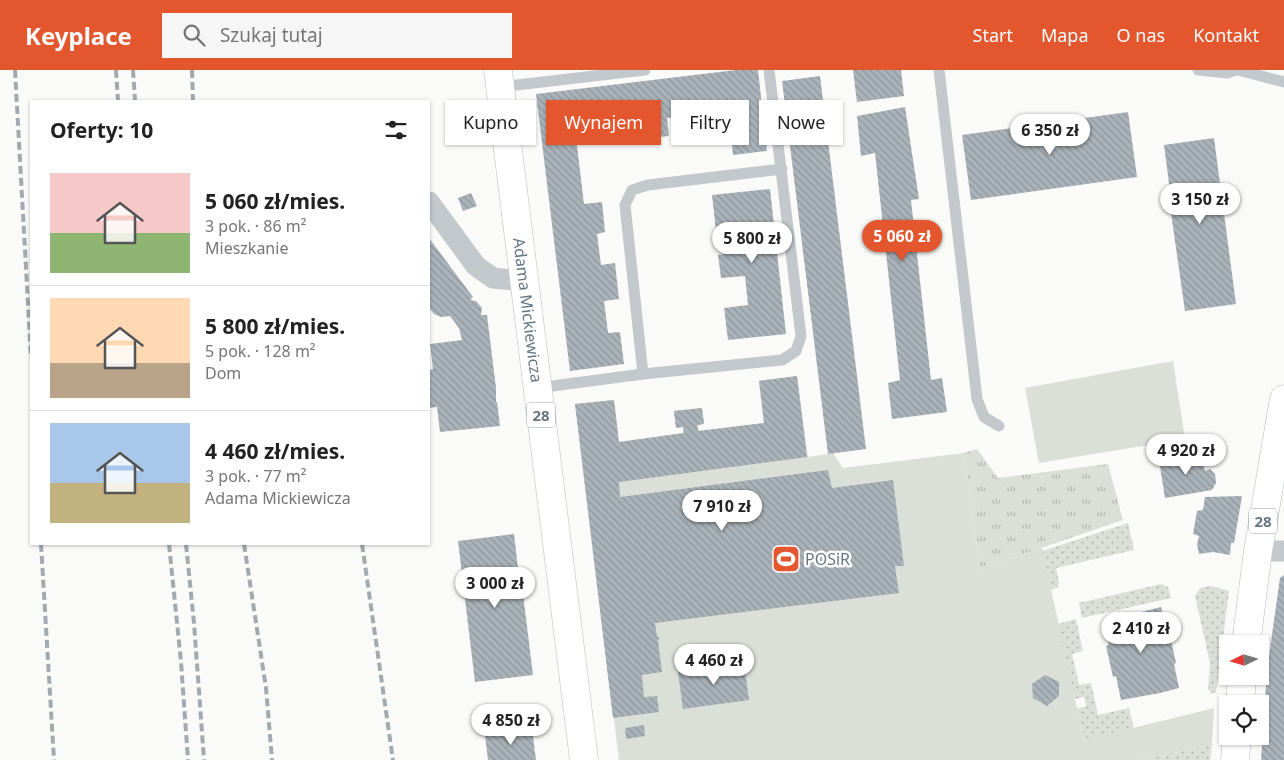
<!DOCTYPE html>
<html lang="pl">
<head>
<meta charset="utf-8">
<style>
	:root { --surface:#fff; --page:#f6f6f6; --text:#222; --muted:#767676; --line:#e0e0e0; --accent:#e4572e }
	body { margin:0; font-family:"Noto Sans",sans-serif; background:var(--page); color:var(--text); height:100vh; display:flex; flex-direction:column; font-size:19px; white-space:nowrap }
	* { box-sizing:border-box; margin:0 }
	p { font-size:16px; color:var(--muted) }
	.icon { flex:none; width:28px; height:28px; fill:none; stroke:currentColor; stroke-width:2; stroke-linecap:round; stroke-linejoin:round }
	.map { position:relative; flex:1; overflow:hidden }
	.side { position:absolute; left:30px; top:30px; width:400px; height:445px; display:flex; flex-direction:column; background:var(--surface); border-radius:0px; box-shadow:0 1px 4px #0004 }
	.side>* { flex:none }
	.top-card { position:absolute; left:445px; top:30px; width:475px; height:45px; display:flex; gap:10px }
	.needle { width:32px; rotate:265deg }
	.buttons { position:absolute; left:1219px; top:565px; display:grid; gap:10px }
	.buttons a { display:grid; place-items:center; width:50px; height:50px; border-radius:0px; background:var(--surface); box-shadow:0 1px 4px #0004; font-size:25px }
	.price { position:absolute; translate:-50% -42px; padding:0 11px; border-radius:18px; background:#fff; color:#222; font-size:16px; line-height:32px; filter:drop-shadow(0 1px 2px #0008) }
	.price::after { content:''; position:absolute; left:50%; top:30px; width:15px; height:11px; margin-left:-8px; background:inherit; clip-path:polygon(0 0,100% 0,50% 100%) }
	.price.active { background:var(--accent); color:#fff }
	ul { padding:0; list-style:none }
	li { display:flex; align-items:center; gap:15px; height:125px; padding:0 20px }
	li+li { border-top:1px solid var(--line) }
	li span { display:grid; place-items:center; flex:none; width:140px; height:100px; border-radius:0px; color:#555 }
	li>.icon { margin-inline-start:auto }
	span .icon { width:60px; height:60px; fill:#fffc; stroke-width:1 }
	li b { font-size:21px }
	h2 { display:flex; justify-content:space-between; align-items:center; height:60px; padding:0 20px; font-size:21px }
	.pill { padding:0 18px; border-radius:0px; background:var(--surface); box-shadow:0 1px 4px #0004; font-size:18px; line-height:45px }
	.pill.active { background:var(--accent); color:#fff }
	header { display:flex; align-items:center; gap:30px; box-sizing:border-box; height:70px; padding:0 25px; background:var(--accent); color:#fff }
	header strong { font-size:24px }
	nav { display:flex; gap:28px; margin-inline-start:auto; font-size:18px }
	.search { width:350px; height:45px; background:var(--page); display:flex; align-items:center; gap:12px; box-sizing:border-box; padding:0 18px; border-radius:0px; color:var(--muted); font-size:19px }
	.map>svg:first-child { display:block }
	.grass { fill:url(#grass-dots) }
	.park { fill:url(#park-tufts) }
	.pitch { fill:#dadfd7 }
	.building { fill:url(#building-back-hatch) }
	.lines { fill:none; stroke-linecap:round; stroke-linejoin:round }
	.primary-casing { stroke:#b5babe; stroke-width:29 }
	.service { stroke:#c3c8cc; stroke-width:11 }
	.minor { stroke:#c3c8cc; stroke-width:21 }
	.primary { stroke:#fff; stroke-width:28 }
	.rail { stroke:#a2aab0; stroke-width:4; stroke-dasharray:8 4; stroke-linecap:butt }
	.labels { text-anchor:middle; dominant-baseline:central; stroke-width:5; stroke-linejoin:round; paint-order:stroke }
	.shield { fill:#fff; stroke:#939fa8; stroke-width:1 }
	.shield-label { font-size:15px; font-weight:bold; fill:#657683 }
	.street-label { font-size:16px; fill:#657683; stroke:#fff }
	.poi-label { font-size:16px; fill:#657683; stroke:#fff; text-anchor:start }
</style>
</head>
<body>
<header>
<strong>Keyplace</strong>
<div class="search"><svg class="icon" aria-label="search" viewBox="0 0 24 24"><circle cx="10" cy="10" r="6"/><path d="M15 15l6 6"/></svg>Szukaj tutaj</div>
<nav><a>Start</a><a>Mapa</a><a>O nas</a><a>Kontakt</a></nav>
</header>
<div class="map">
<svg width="1284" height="690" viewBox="0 0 1284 690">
	<defs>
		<pattern id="grass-dots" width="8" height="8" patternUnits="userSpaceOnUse" patternTransform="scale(1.25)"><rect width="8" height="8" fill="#dadfd7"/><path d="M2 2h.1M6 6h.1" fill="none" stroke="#b4b9b4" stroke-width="1.8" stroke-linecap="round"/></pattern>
		<pattern id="park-tufts" width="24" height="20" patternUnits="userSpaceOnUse" patternTransform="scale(1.25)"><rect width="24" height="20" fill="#dadfd7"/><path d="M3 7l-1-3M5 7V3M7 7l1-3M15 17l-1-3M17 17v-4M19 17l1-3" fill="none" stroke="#b4b9b4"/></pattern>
		<pattern id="building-back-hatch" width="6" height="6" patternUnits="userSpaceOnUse" patternTransform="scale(1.25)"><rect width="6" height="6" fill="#aab3b9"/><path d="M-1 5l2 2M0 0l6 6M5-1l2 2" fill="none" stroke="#8e969c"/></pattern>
	</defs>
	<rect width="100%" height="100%" fill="#fafaf8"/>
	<g class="grass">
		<polygon points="1128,453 1134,480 1056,498 1059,513 1058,517 1051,520 1042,481"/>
		<polygon points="1161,514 1168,517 1171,528 1082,548 1079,533"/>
		<polygon points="1211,516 1229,521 1216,623 1212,623 1208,619 1210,593 1195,526 1200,518"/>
		<polygon points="1076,549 1083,581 1072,584 1079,615 1091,613 1098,645 1129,638 1134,659 1084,670 1077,639 1086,636 1084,627 1075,629 1058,554"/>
		<polygon points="1212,675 1210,690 1139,690"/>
	</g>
	<polygon class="park" points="977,379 998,408 1108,394 1123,450 980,499 964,383"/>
	<g class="pitch">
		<polygon points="1173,291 1185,369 1039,393 1025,318"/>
		<polygon points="797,306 808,387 833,383 843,398 964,383 980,499 1042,478 1084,670 1214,638 1212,675 1139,690 619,690 575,334 614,330 619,372 683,363 683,357 676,358 674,341 702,338 704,354 698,355 699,361 764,353 759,311"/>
	</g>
	<g class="building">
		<polygon points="736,0 758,0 767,81 733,85 728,41 667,48 669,66 642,69 639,51 575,59 584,134 602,132 605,162 597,164 601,195 615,193 619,229 604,231 608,263 620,262 624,294 570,301 536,24"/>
		<polygon points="853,0 901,0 904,26 857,32"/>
		<polygon points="820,6 866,379 828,384 782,11"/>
		<polygon points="905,37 919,129 911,130 931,310 942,308 947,342 892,349 888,313 900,310 875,83 861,86 857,46"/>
		<polygon points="1128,42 1137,107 971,130 962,65"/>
		<polygon points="1214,68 1236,234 1185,241 1170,136 1172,136 1164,75"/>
		<polygon points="770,119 786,264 728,270 724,238 748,235 745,206 721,208 718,185 742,182 740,158 716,161 712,125"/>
		<polygon points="471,123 477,136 463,141 458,128"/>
		<polygon points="429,168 473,227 470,230 476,231 482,238 481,245 487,245 496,318 496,332 497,332 500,356 440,362 437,337 429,338 429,300 433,299 430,274 462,270 459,258 450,246 441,247 434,244 429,238"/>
		<polygon points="797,306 807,387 619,412 620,427 828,400 832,418 893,410 904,496 895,496 899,523 655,553 657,567 659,567 659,570 658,570 662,602 642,605 644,627 657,626 659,642 613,648 575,334 614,330 619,372 684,363 683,357 676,358 674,341 702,338 704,354 697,355 698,361 764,353 759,311"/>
		<polygon points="1200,383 1205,401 1210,399 1215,404 1216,413 1212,420 1165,428 1159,390"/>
		<polygon points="1242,426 1234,473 1231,473 1230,485 1213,482 1199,484 1197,474 1199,466 1193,464 1197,441 1203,440 1205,427"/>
		<polygon points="514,464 520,516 522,516 533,605 475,612 458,471"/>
		<polygon points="1284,505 1284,690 1261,690 1267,600 1280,508"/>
		<polygon points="1161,537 1167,562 1169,561 1176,593 1174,594 1179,618 1160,623 1121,630 1116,606 1113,607 1106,576 1109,575 1103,551 1114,548 1116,545 1122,543 1126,546"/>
		<polygon points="744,593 749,630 683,639 678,602"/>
		<polygon points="1045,605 1059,612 1059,626 1047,636 1033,628 1032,614"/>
		<polygon points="644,655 645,666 626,669 625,658"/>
		<polygon points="532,659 536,690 488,690 485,665"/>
	</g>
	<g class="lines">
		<defs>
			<g id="primary">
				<path id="s1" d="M 498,0 L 584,690"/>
				<polyline points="1246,574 1258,481 1284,329"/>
				<polyline points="1240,634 1242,606"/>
				<polyline points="1235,690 1237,666"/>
			</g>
		</defs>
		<use href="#primary" class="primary-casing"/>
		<g class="service">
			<polyline points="769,0 801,266 796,281 782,290 643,304 625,135 632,120 648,115 782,99"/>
			<polyline points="939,0 977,329 984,347 999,356"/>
			<polyline points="1198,0 1227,3 1236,0"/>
			<polyline points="1238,0 1284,12"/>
			<polyline points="500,17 645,0"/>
			<polyline points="537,318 643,304"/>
		</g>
		<g class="minor">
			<polyline points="429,132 476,196 493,208 523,211"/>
			<polyline points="1258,481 1284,481"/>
		</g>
		<use href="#primary" class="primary"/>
		<g class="rail">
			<polyline points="15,0 31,288"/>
			<polyline points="116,0 118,31"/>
			<polyline points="133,0 135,31"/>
			<polyline points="192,0 193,31"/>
			<polyline points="41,474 54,690"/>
			<polyline points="169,474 181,592 188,690"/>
			<polyline points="186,474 194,553 204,690"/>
			<polyline points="244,474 266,618 272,690"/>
			<polyline points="362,474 393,690"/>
		</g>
	</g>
	<defs>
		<symbol id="stadium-square" viewBox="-11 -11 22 22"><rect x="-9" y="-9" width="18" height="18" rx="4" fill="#e4572e" stroke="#fff"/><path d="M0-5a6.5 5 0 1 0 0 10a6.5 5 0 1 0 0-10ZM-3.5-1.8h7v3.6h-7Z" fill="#fff"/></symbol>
	</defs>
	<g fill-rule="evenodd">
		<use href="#stadium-square" x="770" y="473" width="32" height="32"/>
	</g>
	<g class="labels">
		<g class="shield">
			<rect x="527" y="332.5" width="28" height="25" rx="4"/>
			<rect x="1249" y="438.5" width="28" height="25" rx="4"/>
		</g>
		<g class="shield-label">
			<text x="541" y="345">28</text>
			<text x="1263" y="451">28</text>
		</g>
		<g class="street-label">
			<text stroke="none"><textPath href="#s1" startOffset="242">Adama Mickiewicza</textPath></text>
		</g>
		<g class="poi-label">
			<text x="805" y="489">POSiR</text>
		</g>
	</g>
</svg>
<div class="buttons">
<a><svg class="needle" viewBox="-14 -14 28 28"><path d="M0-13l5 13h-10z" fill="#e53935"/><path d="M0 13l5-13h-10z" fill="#767676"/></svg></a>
<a><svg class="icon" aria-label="locate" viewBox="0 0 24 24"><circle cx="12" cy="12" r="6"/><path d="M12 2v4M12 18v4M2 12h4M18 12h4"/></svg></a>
</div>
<b class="price" style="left:1050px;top:86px">6 350 zł</b>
<b class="price" style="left:1200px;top:155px">3 150 zł</b>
<b class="price active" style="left:902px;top:192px">5 060 zł</b>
<b class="price" style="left:752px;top:194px">5 800 zł</b>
<b class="price" style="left:1186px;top:406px">4 920 zł</b>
<b class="price" style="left:722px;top:462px">7 910 zł</b>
<b class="price" style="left:495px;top:539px">3 000 zł</b>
<b class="price" style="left:1141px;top:584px">2 410 zł</b>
<b class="price" style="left:714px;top:616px">4 460 zł</b>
<b class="price" style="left:511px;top:676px">4 850 zł</b>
<div class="top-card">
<a class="pill">Kupno</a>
<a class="pill active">Wynajem</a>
<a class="pill">Filtry</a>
<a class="pill">Nowe</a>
</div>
<section class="side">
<h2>Oferty: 10<svg class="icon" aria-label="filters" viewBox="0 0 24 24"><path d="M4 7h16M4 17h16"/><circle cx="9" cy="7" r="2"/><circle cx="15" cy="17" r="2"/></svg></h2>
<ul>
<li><span style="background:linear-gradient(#f6c9c9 60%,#8fb573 0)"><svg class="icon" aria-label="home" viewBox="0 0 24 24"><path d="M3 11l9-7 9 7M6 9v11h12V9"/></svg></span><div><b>5 060 zł/mies.</b><p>3 pok. · 86 m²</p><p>Mieszkanie</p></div></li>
<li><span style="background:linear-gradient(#ffd9b3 65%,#b9a48a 0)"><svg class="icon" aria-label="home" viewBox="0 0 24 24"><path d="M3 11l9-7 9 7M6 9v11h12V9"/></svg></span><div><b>5 800 zł/mies.</b><p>5 pok. · 128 m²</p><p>Dom</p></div></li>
<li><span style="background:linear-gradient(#a9c7e8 60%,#c2b280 0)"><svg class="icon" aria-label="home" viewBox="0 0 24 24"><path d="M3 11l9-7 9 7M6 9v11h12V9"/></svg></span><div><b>4 460 zł/mies.</b><p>3 pok. · 77 m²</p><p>Adama Mickiewicza</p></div></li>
</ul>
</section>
</div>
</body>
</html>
